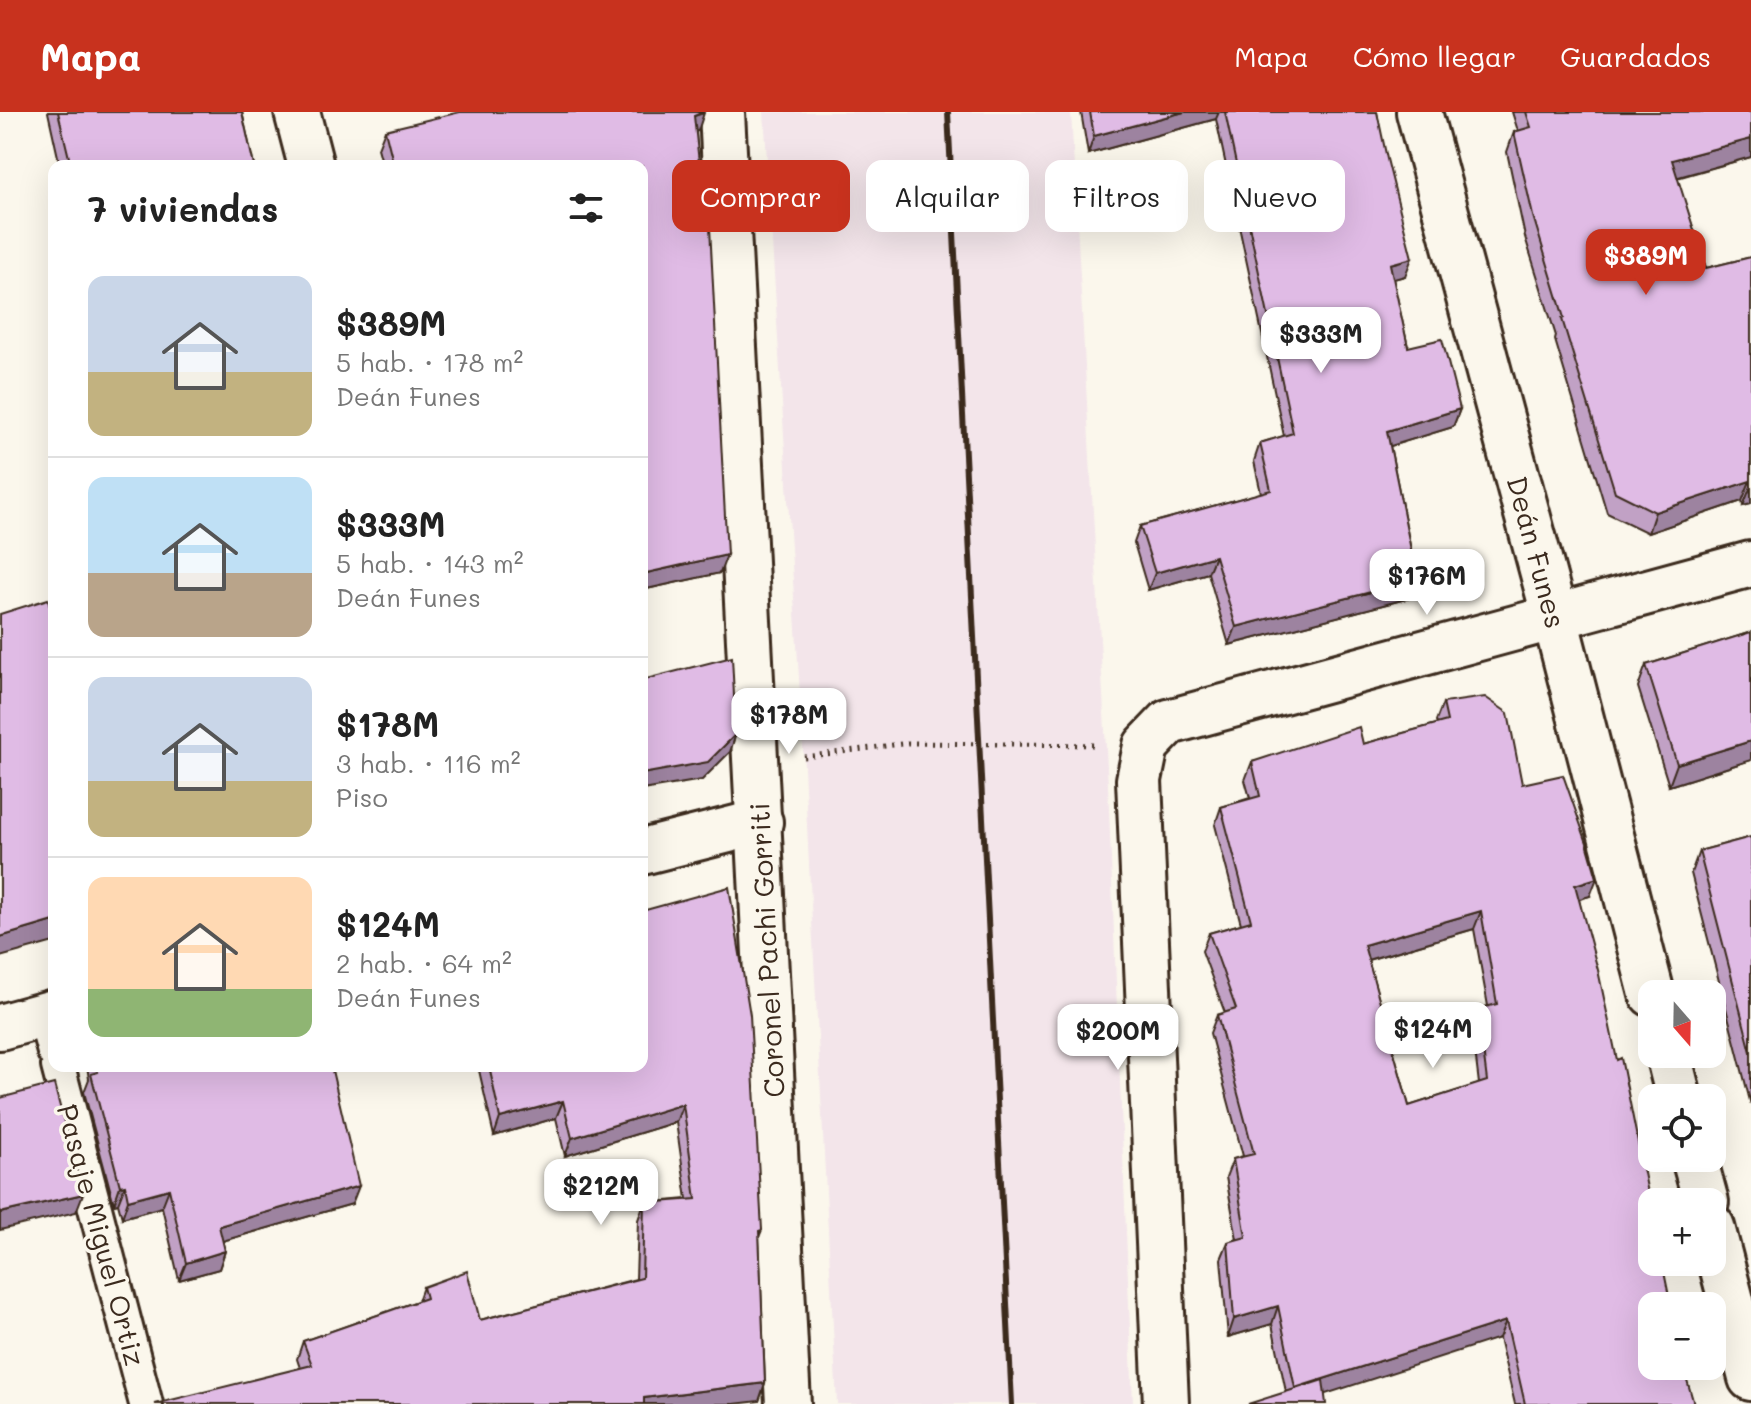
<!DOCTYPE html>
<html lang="es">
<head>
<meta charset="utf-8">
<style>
	:root { --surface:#fff; --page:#f6f6f6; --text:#222; --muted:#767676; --line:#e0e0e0; --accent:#c8321e }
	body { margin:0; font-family:Mali,sans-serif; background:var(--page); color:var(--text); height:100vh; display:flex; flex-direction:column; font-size:30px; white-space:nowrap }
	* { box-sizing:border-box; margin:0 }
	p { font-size:26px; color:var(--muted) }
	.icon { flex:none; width:44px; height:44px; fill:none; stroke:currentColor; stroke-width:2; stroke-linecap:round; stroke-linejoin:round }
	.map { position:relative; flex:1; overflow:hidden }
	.panel { position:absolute; left:48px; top:48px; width:600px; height:912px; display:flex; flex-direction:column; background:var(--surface); border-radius:16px; box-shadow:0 8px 32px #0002 }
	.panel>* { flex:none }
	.guide { position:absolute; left:672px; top:48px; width:760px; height:72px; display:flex; gap:16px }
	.needle { width:52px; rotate:160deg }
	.controls { position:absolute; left:1638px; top:868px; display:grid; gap:16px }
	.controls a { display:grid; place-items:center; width:88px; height:88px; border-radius:16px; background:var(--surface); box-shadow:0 8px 32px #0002; font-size:40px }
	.price { position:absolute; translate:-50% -68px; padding:0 18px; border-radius:16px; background:#fff; color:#222; font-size:26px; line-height:52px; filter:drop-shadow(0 2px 4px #0008) }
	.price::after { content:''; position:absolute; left:50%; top:48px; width:24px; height:18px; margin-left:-12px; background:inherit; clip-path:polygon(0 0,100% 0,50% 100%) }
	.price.selected { background:var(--accent); color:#fff }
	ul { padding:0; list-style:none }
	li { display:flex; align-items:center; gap:24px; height:200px; padding:0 40px }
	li+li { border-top:2px solid var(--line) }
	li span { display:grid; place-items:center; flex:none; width:224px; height:160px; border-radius:16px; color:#555 }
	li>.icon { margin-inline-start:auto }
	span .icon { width:96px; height:96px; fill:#fffc; stroke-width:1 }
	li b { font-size:34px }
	h2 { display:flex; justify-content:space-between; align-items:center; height:96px; padding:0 40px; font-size:34px }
	.pill { padding:0 28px; border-radius:16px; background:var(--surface); box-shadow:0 8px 32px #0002; font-size:28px; line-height:72px }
	.pill.selected { background:var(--accent); color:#fff }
	header { display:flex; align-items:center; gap:48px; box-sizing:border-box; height:112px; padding:0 40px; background:var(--accent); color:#fff }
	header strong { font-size:38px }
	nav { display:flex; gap:44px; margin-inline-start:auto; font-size:28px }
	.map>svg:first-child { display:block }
	.built { fill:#f3e5ea }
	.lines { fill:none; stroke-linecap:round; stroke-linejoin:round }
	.lane-casing { stroke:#3b2a1e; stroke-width:38 }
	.street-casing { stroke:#3b2a1e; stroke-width:50 }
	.secondary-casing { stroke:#3b2a1e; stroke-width:50 }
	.path { stroke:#3b2a1e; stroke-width:5; stroke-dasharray:2 6; stroke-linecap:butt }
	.lane { stroke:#fbf7ec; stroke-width:32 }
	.street { stroke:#fbf7ec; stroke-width:44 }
	.secondary { stroke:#fbf7ec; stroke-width:44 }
	.rail { stroke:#3b2a1e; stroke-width:6 }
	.wall { fill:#c1a1c5; stroke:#3b2a1e; stroke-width:2; fill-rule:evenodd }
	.shaded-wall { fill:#9d83a0; stroke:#3b2a1e; stroke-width:2 }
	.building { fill:#e0bbe5; stroke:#3b2a1e; stroke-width:2; fill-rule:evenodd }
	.labels { text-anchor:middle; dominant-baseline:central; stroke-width:7; stroke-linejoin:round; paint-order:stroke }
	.street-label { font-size:28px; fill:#3b2a1e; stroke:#fbf7ec }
</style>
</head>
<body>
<header>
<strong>Mapa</strong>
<nav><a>Mapa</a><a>Cómo llegar</a><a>Guardados</a></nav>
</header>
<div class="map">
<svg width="1751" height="1292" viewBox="0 0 1751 1292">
	<rect width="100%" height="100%" fill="#fbf7ec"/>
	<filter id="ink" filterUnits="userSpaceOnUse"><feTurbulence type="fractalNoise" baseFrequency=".0125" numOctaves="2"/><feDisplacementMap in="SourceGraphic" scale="16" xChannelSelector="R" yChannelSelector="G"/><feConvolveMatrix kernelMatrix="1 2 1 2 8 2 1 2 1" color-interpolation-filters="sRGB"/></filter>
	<g filter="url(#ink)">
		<polygon class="built" points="764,0 1071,0 1108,673 1133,1292 837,1292 801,598"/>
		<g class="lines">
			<defs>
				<g id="lane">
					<polyline points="44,903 54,940"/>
					<polyline points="58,954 146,1292"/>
				</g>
				<g id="street">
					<polyline points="722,0 788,1292"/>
					<polyline points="1419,0 1555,506 1652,882"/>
					<polyline points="1668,942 1679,986"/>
					<polyline points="1694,1046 1706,1090"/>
					<polyline points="1712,1115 1751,1266"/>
					<polyline points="1166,1292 1139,668 1146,634 1169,610 1751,452"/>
				</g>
				<g id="secondary">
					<polyline points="297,0 311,54"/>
					<polyline points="642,740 760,710"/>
					<polyline points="0,915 54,900"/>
				</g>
			</defs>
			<use href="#lane" class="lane-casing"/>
			<use href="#street" class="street-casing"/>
			<use href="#secondary" class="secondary-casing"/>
			<polyline class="path" points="804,645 908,631 1097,633"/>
			<use href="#lane" class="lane"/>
			<use href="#street" class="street"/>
			<use href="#secondary" class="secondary"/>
			<polyline class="rail" points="948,0 1012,1292"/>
		</g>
		<g class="wall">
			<polygon points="48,0 242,0 254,54 60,54"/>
			<polygon points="1081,0 1377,0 1405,164 1393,167 1408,235 1460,297 1453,315 1390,334 1417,468 1410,486 1229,533 1208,461 1148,478 1134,431 1140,414 1261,381 1254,349 1260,331 1284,324 1216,7 1088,42"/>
			<polygon points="1512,0 1751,0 1751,45 1677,66 1706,156 1751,145 1751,392 1743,394 1742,389 1648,421 1607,401 1555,228 1556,224 1525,125 1507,40 1514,20 1518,19"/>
			<polygon points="385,18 698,19 696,19 720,461 642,478 642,54 383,54 378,36"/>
			<polygon points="1751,520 1751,648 1669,674 1638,575 1646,553"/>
			<path d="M 1443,591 L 1522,672 L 1590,784 L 1579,787 L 1652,1194 L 1694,1292 L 1515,1292 L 1499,1226 L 1286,1280 L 1272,1212 L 1228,1225 L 1221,1147 L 1228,1130 L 1237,1127 L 1226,1065 L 1233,1047 L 1243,1044 L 1210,921 L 1217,903 L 1225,901 L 1202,839 L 1209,821 L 1241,812 L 1215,713 L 1221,695 L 1250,686 L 1245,668 L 1252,650 L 1363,632 L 1437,612 L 1436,609 ZM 1474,817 L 1488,894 L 1478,897 L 1472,914 L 1479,972 L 1409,994 L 1368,848 Z"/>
			<polygon points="1751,725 1751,993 1691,761 1699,739"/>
			<polygon points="642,799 762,1118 759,1125 765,1271 759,1289 300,1256 297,1247 303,1229 418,1189 423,1175 480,1208 636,1167 638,1108 644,1091 687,1087 676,1010 565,1044 556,1006 494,1024 478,954 642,954"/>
			<polygon points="87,954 331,954 352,1092 222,1129 225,1139 219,1157 179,1168 162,1095 122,1106 118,1091 114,1092 84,980 89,967"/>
		</g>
		<g class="shaded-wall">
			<polygon points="1184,0 1219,0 1216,7 1088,42 1094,24"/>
			<polygon points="704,1 698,19 687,21 694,4"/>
			<polygon points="1751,27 1751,45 1664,69 1672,48"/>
			<polygon points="1412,146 1405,164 1383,170 1390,152"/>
			<polygon points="1460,297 1453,315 1381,337 1387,319"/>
			<polygon points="1750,369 1742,389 1648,421 1655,400"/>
			<polygon points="1751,374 1751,392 1743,394"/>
			<polygon points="727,443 720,461 642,478 642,462"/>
			<polygon points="1215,444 1208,461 1148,478 1155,461"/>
			<polygon points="1417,468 1410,486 1229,533 1236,515"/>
			<polygon points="736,622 730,640 702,668 642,678 642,662"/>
			<polygon points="1751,629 1751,648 1669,674 1677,652"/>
			<polygon points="1597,766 1590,784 1569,790 1575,773"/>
			<polygon points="1481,799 1474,817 1357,851 1364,833"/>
			<polygon points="54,809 54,830 0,845 0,825"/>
			<polygon points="563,989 556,1006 494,1024 500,1006"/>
			<polygon points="683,992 676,1010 565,1044 572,1026"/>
			<polygon points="125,1073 118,1091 114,1092 120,1074"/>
			<polygon points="359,1074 352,1092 212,1132 219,1114"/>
			<polygon points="169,1077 162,1095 122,1106 128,1088"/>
			<polygon points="83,1082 76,1100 0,1118 0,1101"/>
			<polygon points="225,1139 219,1157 179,1168 186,1151"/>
			<polygon points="1278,1194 1272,1212 1228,1225 1234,1207"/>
			<polygon points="1506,1209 1499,1226 1295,1292 1295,1276"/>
			<polygon points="765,1271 759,1289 734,1292 642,1292 644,1286"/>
		</g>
		<g class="building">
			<polygon points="58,0 242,0 254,54 71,54"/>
			<polygon points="460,0 704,0 694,4 704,97 709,96 727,443 642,462 642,54 394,54 385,18"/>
			<polygon points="1090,0 1184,0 1094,24"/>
			<polygon points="1225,0 1377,0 1387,47 1412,146 1390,152 1408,235 1442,227 1460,297 1387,319 1417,468 1236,515 1215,444 1155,461 1140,414 1271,378 1260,331 1293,321"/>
			<polygon points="1526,0 1751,0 1751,27 1672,48 1706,156 1751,145 1751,374 1750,369 1655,400 1615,380 1562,207 1564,206 1533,104 1514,20 1531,15"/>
			<polygon points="48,487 54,509 54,809 0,825 0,502"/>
			<polygon points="1751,520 1751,629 1677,652 1646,553"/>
			<polygon points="732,545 736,622 708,650 642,662 642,568"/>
			<path d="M 1485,585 L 1508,601 L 1522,672 L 1563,663 L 1587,731 L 1597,766 L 1575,773 L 1598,858 L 1617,948 L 1621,946 L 1652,1101 L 1652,1150 L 1662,1150 L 1671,1194 L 1652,1194 L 1652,1254 L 1683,1254 L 1694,1292 L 1525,1292 L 1506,1209 L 1295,1276 L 1278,1194 L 1234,1207 L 1228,1130 L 1246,1125 L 1233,1047 L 1254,1042 L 1217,903 L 1236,897 L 1209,821 L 1251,809 L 1221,695 L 1260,684 L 1252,650 L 1359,615 L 1363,632 L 1447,609 L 1443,591 ZM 1481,799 L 1497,892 L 1478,897 L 1487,969 L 1409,994 L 1364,833 Z"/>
			<polygon points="1751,725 1751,940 1699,739"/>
			<polygon points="729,775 750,903 762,1118 759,1119 765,1271 644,1286 644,1292 155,1292 312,1253 303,1229 426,1186 423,1175 467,1159 480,1208 642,1166 644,1091 696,1087 683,992 572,1026 563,989 500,1006 489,954 642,954 642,799"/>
			<polygon points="96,954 331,954 359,1074 219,1114 225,1139 186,1151 169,1077 128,1088 125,1073 120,1074 91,962 98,960"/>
			<polygon points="54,972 83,1082 0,1101 0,986"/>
			<polygon points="1323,1268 1326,1292 1248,1292"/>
		</g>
	</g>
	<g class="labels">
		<g class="street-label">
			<text transform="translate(1537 440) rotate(75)">Deán Funes</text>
			<text transform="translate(766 838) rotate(-93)">Coronel Pachi Gorriti</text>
			<text transform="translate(102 1123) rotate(75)">Pasaje Miguel Ortiz</text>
		</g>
	</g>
</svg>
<div class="controls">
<a><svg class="needle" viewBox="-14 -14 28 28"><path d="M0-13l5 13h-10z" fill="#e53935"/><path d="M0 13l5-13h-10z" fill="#767676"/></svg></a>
<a><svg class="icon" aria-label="locate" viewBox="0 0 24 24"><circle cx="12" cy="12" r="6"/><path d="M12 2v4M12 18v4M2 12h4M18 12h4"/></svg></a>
<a>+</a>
<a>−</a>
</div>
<b class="price selected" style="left:1646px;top:185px">$389M</b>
<b class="price" style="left:1321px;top:263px">$333M</b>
<b class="price" style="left:1427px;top:505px">$176M</b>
<b class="price" style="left:789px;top:644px">$178M</b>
<b class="price" style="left:1433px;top:958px">$124M</b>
<b class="price" style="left:1118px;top:960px">$200M</b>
<b class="price" style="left:601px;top:1115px">$212M</b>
<div class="guide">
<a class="pill selected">Comprar</a>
<a class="pill">Alquilar</a>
<a class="pill">Filtros</a>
<a class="pill">Nuevo</a>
</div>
<section class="panel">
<h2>7 viviendas<svg class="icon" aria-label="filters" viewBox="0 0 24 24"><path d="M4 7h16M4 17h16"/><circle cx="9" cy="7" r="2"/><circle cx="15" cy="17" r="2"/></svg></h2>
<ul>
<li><span style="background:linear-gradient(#c9d6e8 60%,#c2b280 0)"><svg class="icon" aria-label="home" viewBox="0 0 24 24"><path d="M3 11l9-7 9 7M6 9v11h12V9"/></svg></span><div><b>$389M</b><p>5 hab. · 178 m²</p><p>Deán Funes</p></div></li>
<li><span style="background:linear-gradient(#bfe0f5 60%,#b9a48a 0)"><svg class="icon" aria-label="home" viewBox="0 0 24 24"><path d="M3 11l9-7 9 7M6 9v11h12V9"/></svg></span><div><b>$333M</b><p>5 hab. · 143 m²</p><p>Deán Funes</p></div></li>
<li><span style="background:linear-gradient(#c9d6e8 65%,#c2b280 0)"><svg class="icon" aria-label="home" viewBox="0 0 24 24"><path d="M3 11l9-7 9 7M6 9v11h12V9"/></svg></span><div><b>$178M</b><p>3 hab. · 116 m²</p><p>Piso</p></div></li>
<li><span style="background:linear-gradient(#ffd9b3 70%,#8fb573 0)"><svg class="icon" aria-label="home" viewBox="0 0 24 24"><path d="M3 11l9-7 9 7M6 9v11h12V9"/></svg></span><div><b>$124M</b><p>2 hab. · 64 m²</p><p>Deán Funes</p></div></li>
</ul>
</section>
</div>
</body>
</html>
